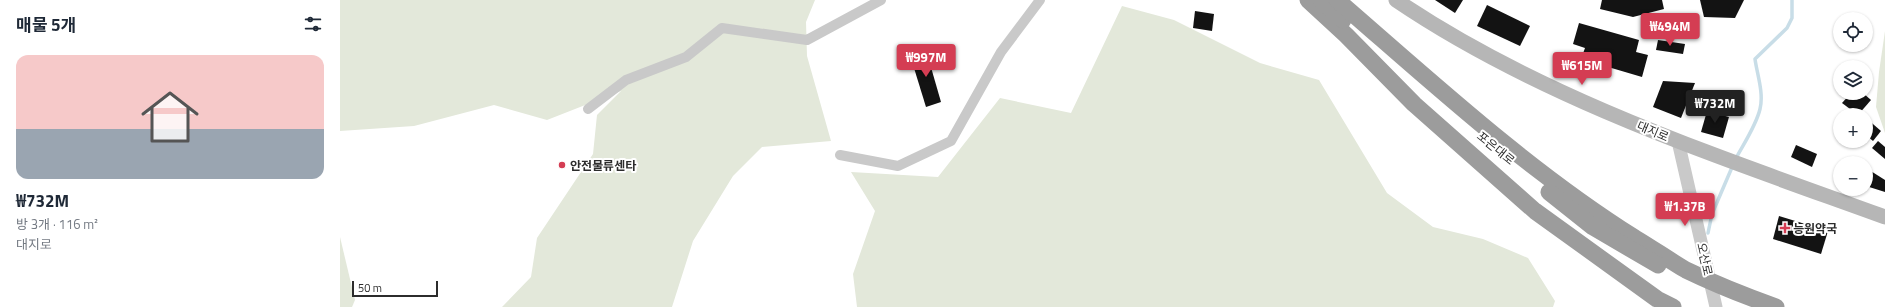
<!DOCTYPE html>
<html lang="ko">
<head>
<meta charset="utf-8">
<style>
	:root { --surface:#fff; --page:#f6f6f7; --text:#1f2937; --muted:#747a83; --accent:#d43d53 }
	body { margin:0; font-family:"Titillium Web","Noto Sans KR",sans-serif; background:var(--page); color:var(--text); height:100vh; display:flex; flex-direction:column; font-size:15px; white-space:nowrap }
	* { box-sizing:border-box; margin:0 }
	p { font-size:13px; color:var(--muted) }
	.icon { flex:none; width:22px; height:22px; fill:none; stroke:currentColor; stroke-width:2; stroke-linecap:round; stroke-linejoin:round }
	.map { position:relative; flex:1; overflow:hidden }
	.side { display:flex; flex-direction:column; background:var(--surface); width:340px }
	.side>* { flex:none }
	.tools { position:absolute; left:1493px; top:12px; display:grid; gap:8px }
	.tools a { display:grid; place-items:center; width:40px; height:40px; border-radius:50%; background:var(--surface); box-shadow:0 1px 3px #0004; font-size:20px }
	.scale { position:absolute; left:12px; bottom:10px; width:86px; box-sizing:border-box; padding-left:4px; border:2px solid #2c2c2c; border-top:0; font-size:11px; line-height:14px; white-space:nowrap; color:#2c2c2c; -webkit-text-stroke:3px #fff; paint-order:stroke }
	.price { position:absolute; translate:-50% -34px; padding:0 9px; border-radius:4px; background:var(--accent); color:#fff; font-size:13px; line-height:26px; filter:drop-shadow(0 1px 2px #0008) }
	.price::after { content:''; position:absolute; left:50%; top:24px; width:12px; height:9px; margin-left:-6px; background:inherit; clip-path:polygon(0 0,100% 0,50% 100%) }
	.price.selected { background:#222; color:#fff }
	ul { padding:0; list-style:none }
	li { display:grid; align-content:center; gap:8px; height:212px; padding:0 16px }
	li span { display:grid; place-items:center; height:124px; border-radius:12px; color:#555 }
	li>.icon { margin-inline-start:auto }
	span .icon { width:72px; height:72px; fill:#fffc; stroke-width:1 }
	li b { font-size:17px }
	h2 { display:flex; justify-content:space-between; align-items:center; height:48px; padding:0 16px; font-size:17px }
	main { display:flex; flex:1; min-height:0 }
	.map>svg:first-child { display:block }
	.green { fill:#e3e8da }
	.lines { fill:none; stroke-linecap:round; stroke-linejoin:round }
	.stream { stroke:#c8dde7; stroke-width:3.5 }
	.building { fill:#131313 }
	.minor { stroke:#c9c9c9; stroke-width:10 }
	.tertiary { stroke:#c9c9c9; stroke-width:13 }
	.secondary { stroke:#b6b6b6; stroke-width:15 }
	.trunk { stroke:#9c9c9c; stroke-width:17 }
	.poi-dot { fill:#d43d53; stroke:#fff; stroke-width:1.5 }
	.labels { text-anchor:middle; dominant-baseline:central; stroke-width:4; stroke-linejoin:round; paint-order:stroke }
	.street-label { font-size:12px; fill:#2c2c2c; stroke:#fff }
	.poi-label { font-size:12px; font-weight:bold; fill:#2c2c2c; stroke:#fff; text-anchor:start }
</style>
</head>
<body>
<main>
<section class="side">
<h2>매물 5개<svg class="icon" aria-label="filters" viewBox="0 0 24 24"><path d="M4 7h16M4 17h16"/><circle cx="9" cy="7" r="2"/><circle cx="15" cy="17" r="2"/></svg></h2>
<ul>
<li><span style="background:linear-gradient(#f6c9c9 60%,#9aa5b1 0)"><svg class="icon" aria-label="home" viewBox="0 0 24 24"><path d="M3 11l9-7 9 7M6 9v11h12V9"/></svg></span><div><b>₩732M</b><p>방 3개 · 116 m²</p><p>대지로</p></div></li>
</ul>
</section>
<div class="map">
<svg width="1545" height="307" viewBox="0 0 1545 307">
	<rect width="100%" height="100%" fill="#fff"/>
	<g class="green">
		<polygon points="0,0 475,0 466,22 467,56 491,141 422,147 393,176 353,241 332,307 162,307 191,277 197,238 253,154 257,115 281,91 207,120 154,105 74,126 0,131"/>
		<polygon points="782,6 834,20 920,63 979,80 1047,193 1093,227 1143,239 1188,258 1215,301 1213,307 517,307 513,274 535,211 511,172 598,177 660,98 731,113"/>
		<polygon points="1545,31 1545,133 1536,107 1539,72"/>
		<polygon points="0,237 15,300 12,307 0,307"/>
	</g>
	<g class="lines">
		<g class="stream">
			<path d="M 1395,160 C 1404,143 1416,126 1420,109 C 1424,93 1417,74 1415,59 L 1447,28 L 1452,18 L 1452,0"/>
			<polyline points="1368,233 1372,214 1393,165"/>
		</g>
	</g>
	<g class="building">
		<polygon points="1095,0 1123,0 1115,13"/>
		<polygon points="1262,0 1322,0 1324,9 1293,17 1260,9"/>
		<polygon points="1360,0 1404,0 1395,18 1364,17"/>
		<polygon points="1147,5 1190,26 1180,46 1137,26"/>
		<polygon points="855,11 874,14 872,31 853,28"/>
		<polygon points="1239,23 1299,40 1296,52 1308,55 1302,77 1241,59 1245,48 1233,44"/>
		<polygon points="1318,40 1345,44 1343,54 1316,50"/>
		<polygon points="586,50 601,102 586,107 570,55"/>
		<polygon points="1323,81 1355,83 1341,118 1313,107"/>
		<polygon points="1511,93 1523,93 1531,100 1518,115 1502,103"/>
		<polygon points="1367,111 1389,117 1383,138 1361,132"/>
		<polygon points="1526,118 1541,131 1533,141 1526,135"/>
		<polygon points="1538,141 1545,147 1545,159 1532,148"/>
		<polygon points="1456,145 1477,154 1472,167 1451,157"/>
		<polygon points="1526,168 1545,180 1545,192 1526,186"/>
		<polygon points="1439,216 1488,231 1481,254 1433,239"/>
	</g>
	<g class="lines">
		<g class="minor">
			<polyline points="248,109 286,80 346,57 382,28 467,40 541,0"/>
			<polyline points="500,155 558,166 611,141 661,52 700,0"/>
		</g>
		<polyline class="tertiary" points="1338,141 1376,307"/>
		<path class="secondary" d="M 1056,0 C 1202,99 1380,157 1545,217"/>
		<g class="trunk">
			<polyline points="968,0 1006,35 1074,104 1195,211 1317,299 1333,307"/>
			<polyline points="981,0 1003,20"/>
			<path d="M 997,0 C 1093,83 1187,170 1295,238 C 1312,248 1329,260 1346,270 C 1375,284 1405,296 1436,307"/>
			<polyline points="1209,192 1253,227 1318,265"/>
		</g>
	</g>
	<g class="poi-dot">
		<circle cx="222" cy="165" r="4"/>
		<path d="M1443 222h4v4h4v4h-4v4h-4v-4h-4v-4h4z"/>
	</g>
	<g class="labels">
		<g class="street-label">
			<text transform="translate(1313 131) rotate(23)">대지로</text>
			<text transform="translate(1156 148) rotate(39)">포은대로</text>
			<text transform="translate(1365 259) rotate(77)">오산로</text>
		</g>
		<g class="poi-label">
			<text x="230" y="165">안전물류센타</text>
			<text x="1453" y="228">능원약국</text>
		</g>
	</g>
</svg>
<div class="tools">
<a><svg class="icon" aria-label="locate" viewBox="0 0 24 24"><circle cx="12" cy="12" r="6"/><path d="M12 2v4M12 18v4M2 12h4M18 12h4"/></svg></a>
<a><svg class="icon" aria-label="layers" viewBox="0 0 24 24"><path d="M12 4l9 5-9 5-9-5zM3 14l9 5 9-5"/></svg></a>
<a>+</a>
<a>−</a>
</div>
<div class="scale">50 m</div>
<b class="price" style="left:1330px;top:47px">₩494M</b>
<b class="price" style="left:586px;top:78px">₩997M</b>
<b class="price" style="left:1242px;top:86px">₩615M</b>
<b class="price selected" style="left:1375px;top:124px">₩732M</b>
<b class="price" style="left:1345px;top:227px">₩1.37B</b>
</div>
</main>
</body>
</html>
